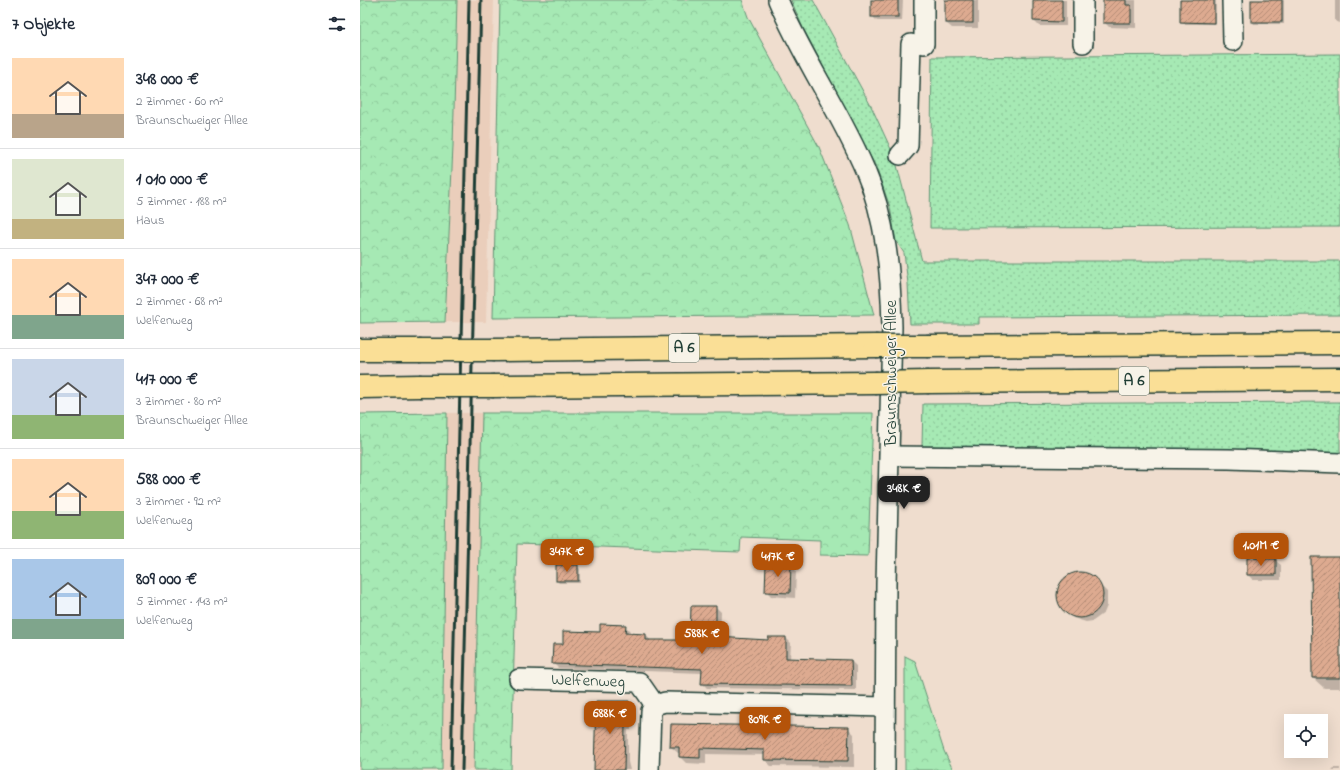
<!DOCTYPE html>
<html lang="de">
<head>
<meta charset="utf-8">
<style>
	:root { --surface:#fff; --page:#f2f2f3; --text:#1f2937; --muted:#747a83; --line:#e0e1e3; --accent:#b45309 }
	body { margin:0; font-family:"Indie Flower",sans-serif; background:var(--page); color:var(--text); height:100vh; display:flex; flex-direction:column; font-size:15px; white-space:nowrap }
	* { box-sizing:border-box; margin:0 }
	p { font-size:13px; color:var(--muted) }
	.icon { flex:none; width:22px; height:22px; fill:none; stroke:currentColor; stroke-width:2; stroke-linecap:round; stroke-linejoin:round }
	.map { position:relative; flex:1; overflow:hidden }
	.panel { display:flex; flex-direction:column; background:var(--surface); width:360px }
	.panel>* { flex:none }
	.tools { position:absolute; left:924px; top:714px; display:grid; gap:8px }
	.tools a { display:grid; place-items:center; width:44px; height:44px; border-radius:0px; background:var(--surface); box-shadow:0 4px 16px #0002; font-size:20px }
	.price { position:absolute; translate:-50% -34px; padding:0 9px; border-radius:8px; background:var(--accent); color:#fff; font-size:13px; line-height:26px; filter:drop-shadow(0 1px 2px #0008) }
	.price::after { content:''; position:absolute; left:50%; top:24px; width:12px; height:9px; margin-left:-6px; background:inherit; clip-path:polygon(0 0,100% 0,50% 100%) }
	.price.on { background:#222; color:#fff }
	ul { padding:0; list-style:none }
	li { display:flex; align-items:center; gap:12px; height:100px; padding:0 12px }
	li+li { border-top:1px solid var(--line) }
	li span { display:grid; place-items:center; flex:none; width:112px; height:80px; border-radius:0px; color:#555 }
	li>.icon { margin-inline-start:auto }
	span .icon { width:48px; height:48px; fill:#fffc; stroke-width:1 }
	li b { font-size:17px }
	h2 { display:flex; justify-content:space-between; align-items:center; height:48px; padding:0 12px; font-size:17px }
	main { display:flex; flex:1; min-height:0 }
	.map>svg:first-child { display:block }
	.built { fill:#eacebb }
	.grass { fill:url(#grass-dots); stroke:#629374 }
	.forest { fill:url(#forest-crowns); stroke:#629374 }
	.shadow { fill:#0003 }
	.building { fill:url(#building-hatch); stroke:#1f3d34 }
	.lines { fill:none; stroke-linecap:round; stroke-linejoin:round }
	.minor-casing { stroke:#1f3d34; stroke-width:22 }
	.highway-casing { stroke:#1f3d34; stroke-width:25 }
	.minor { stroke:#f7f3e8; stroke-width:19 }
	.highway { stroke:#fadf96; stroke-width:22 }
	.rail { stroke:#1f3d34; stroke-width:3 }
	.highway-bridge-casing { stroke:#1f3d34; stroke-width:25; stroke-linecap:butt }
	.highway-bridge { stroke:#fadf96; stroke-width:22 }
	.labels { text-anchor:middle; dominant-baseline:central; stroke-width:3; stroke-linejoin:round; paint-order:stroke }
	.shield { fill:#f7f3e8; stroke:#60746a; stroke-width:1 }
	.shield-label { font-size:16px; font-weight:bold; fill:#1f3d34 }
	.street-label { font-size:17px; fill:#1f3d34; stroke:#f7f3e8 }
</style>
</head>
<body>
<main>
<section class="panel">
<h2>7 Objekte<svg class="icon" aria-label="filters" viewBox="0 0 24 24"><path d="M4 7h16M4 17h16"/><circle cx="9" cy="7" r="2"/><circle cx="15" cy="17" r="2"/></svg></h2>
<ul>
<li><span style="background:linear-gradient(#ffd9b3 70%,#b9a48a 0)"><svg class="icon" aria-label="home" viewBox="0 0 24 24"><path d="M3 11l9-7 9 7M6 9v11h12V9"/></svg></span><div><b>348 000 €</b><p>2 Zimmer · 60 m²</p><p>Braunschweiger Allee</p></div></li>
<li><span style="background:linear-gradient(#dfe7d0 75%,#c2b280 0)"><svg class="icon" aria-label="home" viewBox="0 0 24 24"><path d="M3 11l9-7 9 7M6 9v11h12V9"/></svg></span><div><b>1 010 000 €</b><p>5 Zimmer · 188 m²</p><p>Haus</p></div></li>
<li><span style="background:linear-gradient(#ffd9b3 70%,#7fa58c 0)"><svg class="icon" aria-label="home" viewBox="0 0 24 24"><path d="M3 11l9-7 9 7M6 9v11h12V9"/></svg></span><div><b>347 000 €</b><p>2 Zimmer · 68 m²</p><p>Welfenweg</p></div></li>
<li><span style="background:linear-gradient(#c9d6e8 70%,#8fb573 0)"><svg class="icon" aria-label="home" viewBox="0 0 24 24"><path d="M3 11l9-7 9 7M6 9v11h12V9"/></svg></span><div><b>417 000 €</b><p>3 Zimmer · 80 m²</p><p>Braunschweiger Allee</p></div></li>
<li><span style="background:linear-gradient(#ffd9b3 65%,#8fb573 0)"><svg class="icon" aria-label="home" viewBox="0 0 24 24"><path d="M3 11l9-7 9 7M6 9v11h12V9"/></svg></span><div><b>588 000 €</b><p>3 Zimmer · 92 m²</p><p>Welfenweg</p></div></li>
<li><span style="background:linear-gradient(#a9c7e8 75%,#7fa58c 0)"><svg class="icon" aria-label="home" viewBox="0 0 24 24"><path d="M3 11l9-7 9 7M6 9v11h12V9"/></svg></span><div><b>809 000 €</b><p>5 Zimmer · 143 m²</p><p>Welfenweg</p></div></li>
</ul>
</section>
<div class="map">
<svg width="980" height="770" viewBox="0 0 980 770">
	<defs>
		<pattern id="grass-dots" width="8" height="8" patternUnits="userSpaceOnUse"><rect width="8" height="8" fill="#a6e9b4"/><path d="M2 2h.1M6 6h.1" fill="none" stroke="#8ec99b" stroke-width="1.8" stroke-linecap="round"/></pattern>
		<pattern id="forest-crowns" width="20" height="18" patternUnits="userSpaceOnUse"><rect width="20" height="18" fill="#a6e9b4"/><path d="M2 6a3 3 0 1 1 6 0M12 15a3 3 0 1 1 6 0" fill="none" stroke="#8ec99b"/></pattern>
		<pattern id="building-hatch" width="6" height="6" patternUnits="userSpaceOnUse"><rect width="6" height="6" fill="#ddaa90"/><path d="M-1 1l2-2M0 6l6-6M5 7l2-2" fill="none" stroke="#b38c76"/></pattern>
	</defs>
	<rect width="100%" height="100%" fill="#efddce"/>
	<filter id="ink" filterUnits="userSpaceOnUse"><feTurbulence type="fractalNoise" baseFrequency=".025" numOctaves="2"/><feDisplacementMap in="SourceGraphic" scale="8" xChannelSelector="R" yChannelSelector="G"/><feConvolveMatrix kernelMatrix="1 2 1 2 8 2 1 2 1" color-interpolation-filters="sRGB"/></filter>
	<g filter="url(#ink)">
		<g class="built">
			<polygon points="97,0 134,0 126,322 85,322 93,146"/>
			<polygon points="87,413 122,413 114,770 82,770"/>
		</g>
		<g class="grass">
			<polygon points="431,0 453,0 511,106 535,158 562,261 980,261 980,315 619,317 619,324 550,324 548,283 544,253 536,241 530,207 516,167 443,28"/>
			<polygon points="980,54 980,227 570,228 572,57"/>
			<polygon points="980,402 980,453 562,446 563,404"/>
		</g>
		<g class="forest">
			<polygon points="0,0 97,0 93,146 85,322 0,323"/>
			<polygon points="140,0 382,0 388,17 459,147 490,225 514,315 133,318"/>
			<polygon points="87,413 82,770 0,770 0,414"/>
			<polygon points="122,413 513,413 508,556 460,555 460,540 381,537 380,552 157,544 151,770 114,770"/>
			<polygon points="545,656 555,661 584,751 593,770 545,770"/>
		</g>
		<g class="shadow">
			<polygon points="512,0 543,0 542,21 517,21 512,16"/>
			<polygon points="586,0 618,0 618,28 592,28 586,23"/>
			<polygon points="674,0 706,0 706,26 679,26 674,21"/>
			<polygon points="745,0 776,0 776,28 749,27 744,22"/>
			<polygon points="821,0 856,0 856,24 823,24 821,22"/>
			<polygon points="892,0 924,0 924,24 894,24 892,21"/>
			<polygon points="975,0 980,0 980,23 975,21"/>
			<polygon points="980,558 980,688 964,688 953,678"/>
			<polygon points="915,560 921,565 921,580 893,580 888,575"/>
			<polygon points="431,565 436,571 435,598 411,596 406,591"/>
			<polygon points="217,566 220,569 220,583 199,583 197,581"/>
			<polygon points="716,573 730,575 747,592 747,606 744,613 733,621 726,622 713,618 699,600 700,586 709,576"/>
			<polygon points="356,607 361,612 360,638 409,641 426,638 431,643 430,659 491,661 496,666 496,690 347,688 342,683 343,673 198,668 193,663 241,633 265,626 270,631 270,634 286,635 291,641 331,641"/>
			<polygon points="268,702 272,707 271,730 268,730 268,762 270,770 235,770"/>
			<polygon points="312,725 488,728 494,734 494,767 411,766 405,760 405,755 346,754 346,764 326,763 320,757 320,753 318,753 311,747"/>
			<polygon points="974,768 980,768 980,770 972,770"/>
		</g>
		<g class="building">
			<rect x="511" y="0" width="27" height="17"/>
			<rect x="585" y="0" width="28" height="23"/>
			<polygon points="673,0 702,0 702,22 673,21"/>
			<polygon points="743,0 766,0 766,5 771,5 771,23 743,23"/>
			<polygon points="820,0 854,0 854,23 820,22"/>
			<rect x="891" y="0" width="31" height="22"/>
			<polygon points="951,557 980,557 980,678 952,678"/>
			<polygon points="887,558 916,559 916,575 887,575"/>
			<polygon points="406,564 431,564 430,593 405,592"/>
			<rect x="196" y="565" width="22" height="16"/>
			<circle cx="720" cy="595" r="23"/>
			<polygon points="331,606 356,606 356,637 408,640 408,637 426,637 426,658 491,660 492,686 341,684 342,669 192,664 193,644 203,644 203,631 240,632 240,624 266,625 265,633 286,634 286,640 330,640"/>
			<polygon points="236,701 269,701 267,726 265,726 264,770 234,770"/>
			<polygon points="311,724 489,727 488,761 404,760 404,750 340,748 340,758 319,757 319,747 310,747"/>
		</g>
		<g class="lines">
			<defs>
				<g id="minor">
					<path d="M 418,0 C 443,59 480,111 505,170 C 526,219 531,274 532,327 L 526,584 L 525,770"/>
					<polyline points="872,0 873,41"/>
					<polyline points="723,43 723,0"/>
					<polyline points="564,44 564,0"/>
					<polyline points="540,155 548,146 551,44"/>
					<polyline points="530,456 869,459 980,463"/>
					<polyline points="159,679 279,682 295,705"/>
					<polyline points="295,705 305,702 525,707"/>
					<polyline points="289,770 291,711 295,705"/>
				</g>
				<g id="highway">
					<polyline points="569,346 980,343"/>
					<polyline points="0,350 59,350"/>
					<polyline points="134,350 515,346"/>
					<polyline points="569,382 980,379"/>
					<polyline points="134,386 515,383"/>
					<polyline points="0,387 59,386"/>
				</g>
			</defs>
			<use href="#minor" class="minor-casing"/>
			<use href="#highway" class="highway-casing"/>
			<use href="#minor" class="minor"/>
			<use href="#highway" class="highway"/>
			<g class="rail">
				<polyline points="91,770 109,0"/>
				<polyline points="102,770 121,0"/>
			</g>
			<defs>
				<g id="highway-bridge">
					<polyline points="515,346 569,346"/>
					<polyline points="59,350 134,350"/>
					<polyline points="515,383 569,382"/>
					<polyline points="59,386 134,386"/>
				</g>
			</defs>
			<use href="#highway-bridge" class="highway-bridge-casing"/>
			<use href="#highway-bridge" class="highway-bridge"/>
		</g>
	</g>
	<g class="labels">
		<g class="shield">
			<rect x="309" y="334" width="30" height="28" rx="3"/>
			<rect x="759" y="367" width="30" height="28" rx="3"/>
		</g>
		<g class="shield-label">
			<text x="324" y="348">A 6</text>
			<text x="774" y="381">A 6</text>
		</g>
		<g class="street-label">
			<text transform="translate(531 373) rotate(-90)">Braunschweiger Allee</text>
			<text transform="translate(228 681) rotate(2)">Welfenweg</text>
		</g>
	</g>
</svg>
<div class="tools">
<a><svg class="icon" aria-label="locate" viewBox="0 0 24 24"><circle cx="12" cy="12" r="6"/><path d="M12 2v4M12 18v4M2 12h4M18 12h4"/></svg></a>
</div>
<b class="price on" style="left:544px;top:510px">348K €</b>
<b class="price" style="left:901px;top:567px">1.01M €</b>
<b class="price" style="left:207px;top:573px">347K €</b>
<b class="price" style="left:418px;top:578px">417K €</b>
<b class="price" style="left:342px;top:655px">588K €</b>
<b class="price" style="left:250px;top:735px">688K €</b>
<b class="price" style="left:405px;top:741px">809K €</b>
</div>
</main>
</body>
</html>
